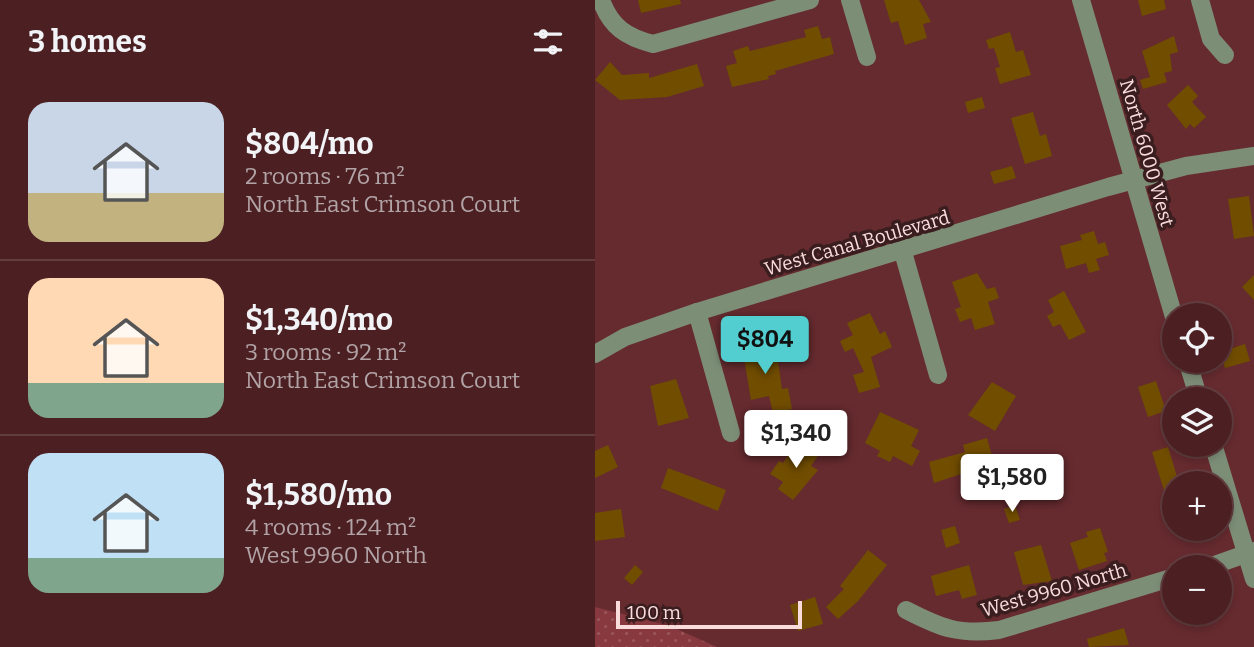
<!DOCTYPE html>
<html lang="en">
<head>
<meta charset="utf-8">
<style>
	:root { --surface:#4c2023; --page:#53282b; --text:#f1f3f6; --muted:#b2a3a6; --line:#633e41; --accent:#52cdd0 }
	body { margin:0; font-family:Bitter,serif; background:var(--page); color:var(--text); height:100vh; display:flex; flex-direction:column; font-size:26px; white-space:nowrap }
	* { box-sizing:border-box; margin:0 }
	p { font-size:23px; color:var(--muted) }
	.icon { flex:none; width:38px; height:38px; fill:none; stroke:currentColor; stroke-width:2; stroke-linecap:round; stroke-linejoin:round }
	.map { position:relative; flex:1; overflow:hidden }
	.sheet { display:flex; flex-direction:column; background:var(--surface); width:595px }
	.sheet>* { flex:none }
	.fabs { position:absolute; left:567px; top:303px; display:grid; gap:14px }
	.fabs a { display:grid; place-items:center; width:70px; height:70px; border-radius:50%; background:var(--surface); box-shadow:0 4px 10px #0003,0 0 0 2px var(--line); font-size:35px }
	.scale { position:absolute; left:21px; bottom:18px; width:186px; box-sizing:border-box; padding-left:7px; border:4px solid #fadcdc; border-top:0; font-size:19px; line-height:24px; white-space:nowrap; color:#fadcdc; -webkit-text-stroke:5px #3a1e1f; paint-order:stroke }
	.price { position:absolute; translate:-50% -60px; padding:0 16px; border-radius:7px; background:#fff; color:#222; font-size:23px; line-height:46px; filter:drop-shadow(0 2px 4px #0008) }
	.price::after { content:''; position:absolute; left:50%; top:42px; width:21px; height:16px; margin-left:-10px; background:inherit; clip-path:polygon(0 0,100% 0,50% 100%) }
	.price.active { background:var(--accent); color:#111 }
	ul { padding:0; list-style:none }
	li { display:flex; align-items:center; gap:21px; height:175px; padding:0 28px }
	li+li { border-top:2px solid var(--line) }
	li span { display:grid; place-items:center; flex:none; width:196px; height:140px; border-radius:21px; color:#555 }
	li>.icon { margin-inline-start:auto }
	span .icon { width:84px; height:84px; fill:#fffc; stroke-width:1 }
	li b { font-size:30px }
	h2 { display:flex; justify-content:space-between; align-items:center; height:84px; padding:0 28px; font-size:30px }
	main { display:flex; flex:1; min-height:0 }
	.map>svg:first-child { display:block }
	.grass { fill:url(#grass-dots) }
	.building { fill:#714d00 }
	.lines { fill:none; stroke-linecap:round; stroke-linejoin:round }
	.minor { stroke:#7d8e77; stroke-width:18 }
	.labels { text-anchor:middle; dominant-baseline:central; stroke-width:7; stroke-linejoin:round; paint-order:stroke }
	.street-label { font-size:19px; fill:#fadcdc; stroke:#3a1e1f }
</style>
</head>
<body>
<main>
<section class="sheet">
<h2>3 homes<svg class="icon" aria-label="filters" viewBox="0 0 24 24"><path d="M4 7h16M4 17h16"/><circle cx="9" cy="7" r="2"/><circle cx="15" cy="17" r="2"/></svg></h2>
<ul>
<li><span style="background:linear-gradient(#c9d6e8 65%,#c2b280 0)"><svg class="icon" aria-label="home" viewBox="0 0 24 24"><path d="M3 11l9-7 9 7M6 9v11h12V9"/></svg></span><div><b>$804/mo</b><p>2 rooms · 76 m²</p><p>North East Crimson Court</p></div></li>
<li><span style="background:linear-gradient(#ffd9b3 75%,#7fa58c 0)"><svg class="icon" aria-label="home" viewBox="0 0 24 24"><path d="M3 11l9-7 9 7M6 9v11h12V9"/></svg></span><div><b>$1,340/mo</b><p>3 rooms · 92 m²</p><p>North East Crimson Court</p></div></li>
<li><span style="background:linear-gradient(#bfe0f5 75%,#7fa58c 0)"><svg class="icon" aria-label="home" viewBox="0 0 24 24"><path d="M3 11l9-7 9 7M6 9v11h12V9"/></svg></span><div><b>$1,580/mo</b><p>4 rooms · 124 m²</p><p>West 9960 North</p></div></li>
</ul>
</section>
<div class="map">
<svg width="659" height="647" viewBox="0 0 659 647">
	<defs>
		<pattern id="grass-dots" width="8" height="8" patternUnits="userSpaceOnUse" patternTransform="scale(1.75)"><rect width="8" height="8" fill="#88383f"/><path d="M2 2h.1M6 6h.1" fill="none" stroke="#9a545a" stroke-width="1.8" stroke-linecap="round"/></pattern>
	</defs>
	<rect width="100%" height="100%" fill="#662b2f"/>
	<polygon class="grass" points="0,607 75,626 122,647 0,647"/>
	<g class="building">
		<polygon points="43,0 85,0 86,4 46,13"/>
		<polygon points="289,0 324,0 336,22 328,24 332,38 310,45 303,21 296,23"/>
		<polygon points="543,0 569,0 571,9 547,16"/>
		<polygon points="223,26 227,39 235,37 239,54 180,71 181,74 173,76 174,79 137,87 131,66 142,63 138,51 153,46 155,51 211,37 209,30"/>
		<polygon points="415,32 421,52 428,50 436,75 405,84 400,68 405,67 399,48 394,49 391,40"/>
		<polygon points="579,36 583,52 575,54 577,71 569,73 572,82 548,89 545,80 555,77 547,51"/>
		<polygon points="15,62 27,75 54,73 54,78 102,64 109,86 72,97 25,100 0,80"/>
		<polygon points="593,85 603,96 597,102 611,117 599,128 595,124 591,129 572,105"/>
		<polygon points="387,97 390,108 373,113 370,102"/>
		<polygon points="438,112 445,136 451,134 457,156 430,164 416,118"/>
		<polygon points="417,166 421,178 399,184 395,172"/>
		<polygon points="654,196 659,236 639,239 633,199"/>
		<polygon points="499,231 503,244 510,242 514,255 501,259 505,270 494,273 491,263 471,269 465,246 487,240 485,235"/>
		<polygon points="382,273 392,289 400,287 404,298 393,302 400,324 380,330 376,318 365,322 360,309 366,307 357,282"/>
		<polygon points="659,275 659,300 647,287"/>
		<polygon points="469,291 491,332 474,340 465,324 458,327 452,316 459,312 453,300"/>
		<polygon points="275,313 285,334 290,331 297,347 276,357 285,387 264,393 258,375 269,372 258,348 250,352 245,341 258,335 252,323"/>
		<polygon points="174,340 177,355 182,354 187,389 193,388 197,409 178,413 174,396 156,400 147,346"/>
		<polygon points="650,344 655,361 630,368 625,352"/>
		<polygon points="81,379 94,418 63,426 55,386"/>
		<polygon points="561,381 571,411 553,417 543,387"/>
		<polygon points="397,382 421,396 400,431 373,415"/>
		<polygon points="285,412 324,430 316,446 325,451 317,466 298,456 295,462 282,456 285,451 270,443"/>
		<polygon points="392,438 399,463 339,483 334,462 370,452 368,445"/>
		<polygon points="203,440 224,454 216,466 223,470 198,500 183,489 188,482 175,474 184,461 188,463"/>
		<polygon points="13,445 23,467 0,478 0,451"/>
		<polygon points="573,447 584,483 579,483 577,516 557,452"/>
		<polygon points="73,468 131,490 123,511 66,488"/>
		<polygon points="420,505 425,520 414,523 409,509"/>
		<polygon points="26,509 30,537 0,541 0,513"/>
		<polygon points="360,526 365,543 351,548 346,530"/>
		<polygon points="505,528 513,552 509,553 512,561 484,570 475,543 493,537 491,532"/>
		<polygon points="446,545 457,581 428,585 419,552"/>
		<polygon points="273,550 292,565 263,601 243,619 231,607 249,589 245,586"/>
		<polygon points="40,565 48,572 37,585 29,578"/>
		<polygon points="374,565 382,595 367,599 364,590 341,596 336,576"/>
		<polygon points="220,597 228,624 203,631 195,605"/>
		<polygon points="529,628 534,645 494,647 492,639"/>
	</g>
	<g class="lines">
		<g class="minor">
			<path d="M 6,0 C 16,27 31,37 58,44 L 215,0"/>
			<polyline points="255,0 272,57"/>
			<polyline points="486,0 579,317"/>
			<polyline points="605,0 616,39 630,55"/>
			<polyline points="308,252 343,375"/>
			<polyline points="102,312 136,433"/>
			<polyline points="0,354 30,337 102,312 513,187 591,166 659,156"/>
			<polyline points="592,360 604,399"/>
			<polyline points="618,444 659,579"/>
			<polyline points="614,567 659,551"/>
			<path d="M 311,610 C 346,628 363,635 404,630 L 579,577"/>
		</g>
	</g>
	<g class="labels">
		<g class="street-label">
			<text transform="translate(552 153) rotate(74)">North 6000 West</text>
			<text transform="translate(262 243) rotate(-16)">West Canal Boulevard</text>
			<text transform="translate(459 590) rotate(-16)">West 9960 North</text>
		</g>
	</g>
</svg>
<div class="fabs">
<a><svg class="icon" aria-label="locate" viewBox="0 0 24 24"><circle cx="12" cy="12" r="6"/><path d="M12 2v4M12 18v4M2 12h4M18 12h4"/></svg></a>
<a><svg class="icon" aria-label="layers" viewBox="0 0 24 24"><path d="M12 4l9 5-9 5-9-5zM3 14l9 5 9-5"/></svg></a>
<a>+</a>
<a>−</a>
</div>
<div class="scale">100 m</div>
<b class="price active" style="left:170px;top:376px">$804</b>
<b class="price" style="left:201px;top:470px">$1,340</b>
<b class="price" style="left:417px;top:514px">$1,580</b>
</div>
</main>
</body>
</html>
